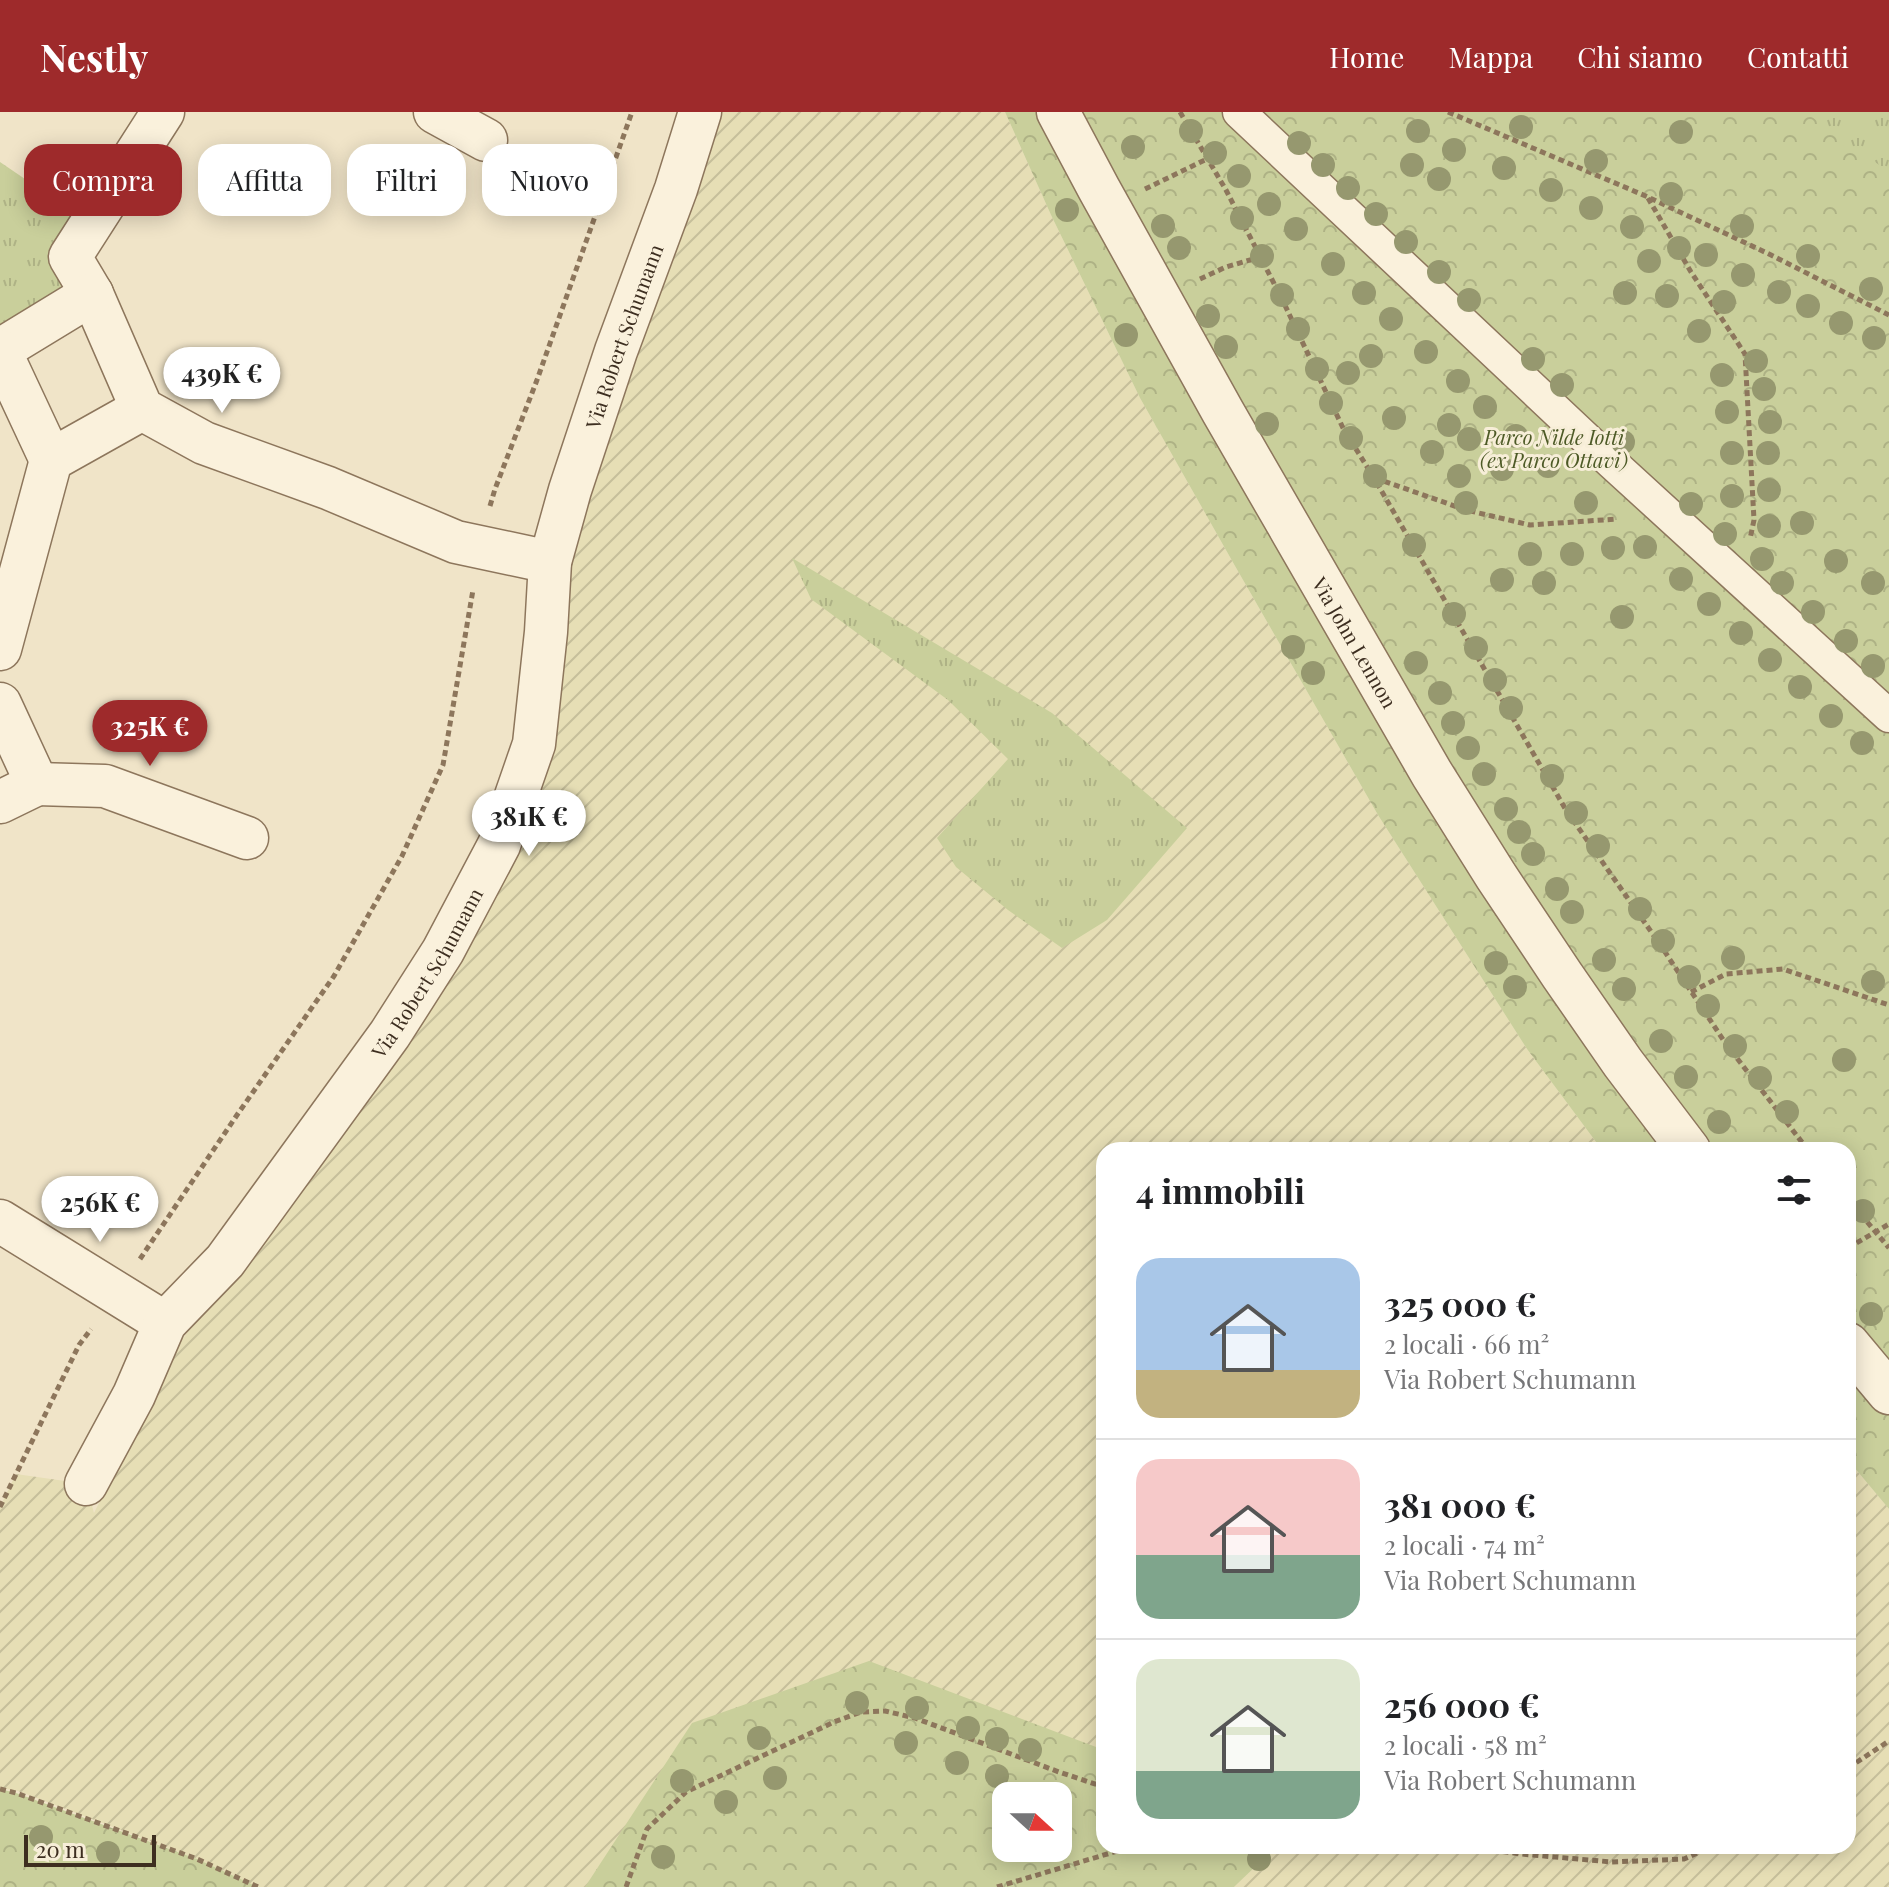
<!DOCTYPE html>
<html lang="it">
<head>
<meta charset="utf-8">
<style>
	:root { --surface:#fff; --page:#f2f2f2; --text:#202124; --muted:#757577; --line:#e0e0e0; --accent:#9e2a2b }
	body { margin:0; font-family:"Playfair Display",serif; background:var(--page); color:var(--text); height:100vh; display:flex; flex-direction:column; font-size:30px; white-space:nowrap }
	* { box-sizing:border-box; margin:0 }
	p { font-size:26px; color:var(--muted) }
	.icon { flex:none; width:44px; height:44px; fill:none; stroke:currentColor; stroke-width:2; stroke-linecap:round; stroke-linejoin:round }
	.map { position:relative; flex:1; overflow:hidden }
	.side { position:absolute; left:1096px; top:1030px; width:760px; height:712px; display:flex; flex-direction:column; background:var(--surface); border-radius:24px; box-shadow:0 4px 20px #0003 }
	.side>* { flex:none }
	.top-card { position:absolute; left:24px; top:32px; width:760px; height:72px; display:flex; gap:16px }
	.needle { width:52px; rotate:111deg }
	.tools { position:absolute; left:992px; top:1670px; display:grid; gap:16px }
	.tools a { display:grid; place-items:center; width:80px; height:80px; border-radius:16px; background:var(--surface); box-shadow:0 4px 20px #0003; font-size:40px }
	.scale { position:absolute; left:24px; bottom:20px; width:132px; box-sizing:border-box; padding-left:8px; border:4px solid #3d2e20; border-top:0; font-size:22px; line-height:28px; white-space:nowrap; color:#3d2e20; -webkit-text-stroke:6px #f7eed8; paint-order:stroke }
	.price { position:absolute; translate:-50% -68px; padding:0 18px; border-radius:28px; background:#fff; color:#222; font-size:26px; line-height:52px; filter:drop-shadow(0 2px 4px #0008) }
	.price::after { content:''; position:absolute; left:50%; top:48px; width:24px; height:18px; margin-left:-12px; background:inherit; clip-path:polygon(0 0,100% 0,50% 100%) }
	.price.current { background:var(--accent); color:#fff }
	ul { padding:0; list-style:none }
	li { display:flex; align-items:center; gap:24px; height:200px; padding:0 40px }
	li+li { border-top:2px solid var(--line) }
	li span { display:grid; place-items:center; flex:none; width:224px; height:160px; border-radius:24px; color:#555 }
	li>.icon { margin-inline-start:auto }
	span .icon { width:96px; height:96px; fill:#fffc; stroke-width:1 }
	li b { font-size:34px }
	h2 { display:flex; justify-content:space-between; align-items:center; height:96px; padding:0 40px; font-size:34px }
	.tag { padding:0 28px; border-radius:24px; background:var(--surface); box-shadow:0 4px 20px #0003; font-size:28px; line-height:72px }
	.tag.current { background:var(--accent); color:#fff }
	header { display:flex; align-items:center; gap:48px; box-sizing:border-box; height:112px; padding:0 40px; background:var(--accent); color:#fff }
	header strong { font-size:38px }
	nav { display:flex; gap:44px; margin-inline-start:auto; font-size:28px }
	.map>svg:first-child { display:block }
	.farmland { fill:url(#farmland-furrows) }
	.grass { fill:url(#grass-tufts) }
	.forest { fill:url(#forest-crowns); fill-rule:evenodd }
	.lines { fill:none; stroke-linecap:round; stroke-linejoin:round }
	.pedestrian-casing { stroke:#8d765c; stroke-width:35 }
	.minor-casing { stroke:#8d765c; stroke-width:45 }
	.path { stroke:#8d765c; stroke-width:5; stroke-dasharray:6 4; stroke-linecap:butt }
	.pedestrian { stroke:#faf1dc; stroke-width:32 }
	.minor { stroke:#faf1dc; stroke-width:42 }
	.tree { fill:#96986f }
	.labels { text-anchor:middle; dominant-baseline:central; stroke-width:6; stroke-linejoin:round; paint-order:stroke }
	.street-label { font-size:20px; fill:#3d2e20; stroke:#f7eed8 }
	.park-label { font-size:20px; font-style:italic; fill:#4d5a26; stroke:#f7eed8 }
</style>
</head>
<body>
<header>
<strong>Nestly</strong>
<nav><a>Home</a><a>Mappa</a><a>Chi siamo</a><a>Contatti</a></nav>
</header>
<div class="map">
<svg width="1889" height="1775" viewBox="0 0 1889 1775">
	<defs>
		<pattern id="farmland-furrows" width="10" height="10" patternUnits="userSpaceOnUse" patternTransform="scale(2)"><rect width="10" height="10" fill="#e6deb5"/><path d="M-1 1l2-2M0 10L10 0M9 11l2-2" fill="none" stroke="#c6bf9b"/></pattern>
		<pattern id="grass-tufts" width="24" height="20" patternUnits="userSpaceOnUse" patternTransform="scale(2)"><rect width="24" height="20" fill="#c9cf9b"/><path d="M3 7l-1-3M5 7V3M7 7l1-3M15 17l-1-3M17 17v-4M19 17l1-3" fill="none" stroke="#aeb285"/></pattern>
		<pattern id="forest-crowns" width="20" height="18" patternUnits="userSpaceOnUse" patternTransform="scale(2)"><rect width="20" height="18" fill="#c9cf9b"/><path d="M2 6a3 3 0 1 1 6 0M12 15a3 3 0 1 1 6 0" fill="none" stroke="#aeb285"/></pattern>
	</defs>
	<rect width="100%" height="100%" fill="#f0e4c8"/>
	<g class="farmland">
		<polygon points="719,0 1005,0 1051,103 1140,286 1235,454 1378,703 1527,937 1602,1038 1104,1038 1104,1675 1059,1660 626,1775 258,1775 197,1747 18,1679 0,1676 0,1395 16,1362 86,1372 94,1401 176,1236 469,837 515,741 568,445"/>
		<polygon points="1848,1348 1889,1397 1889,1775 1234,1775 1277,1734 1848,1734"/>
	</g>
	<g class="grass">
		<polygon points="1745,0 1889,0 1889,91"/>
		<polygon points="0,50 72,99 70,145 92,182 0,238"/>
		<polygon points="792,446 1052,601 1187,716 1107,808 1062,836 1008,798 956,755 937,726 1008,647 948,588 811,487"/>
	</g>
	<g class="forest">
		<polygon points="1005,0 1805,0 1889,60 1889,1397 1848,1348 1848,1038 1602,1038 1527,937 1378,703 1235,454 1140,286 1051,103"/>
		<path d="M 869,1549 L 1104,1638 L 1104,1734 L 1277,1734 L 1234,1775 L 585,1775 L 692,1611 ZM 1006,1684 L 1058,1684 L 1058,1736 L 1006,1736 Z"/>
		<polygon points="0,1677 16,1681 197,1747 258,1775 0,1775"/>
	</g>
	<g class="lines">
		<defs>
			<polyline id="pedestrian" points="1239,0 1612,351 1889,604"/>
			<g id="minor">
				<polyline points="163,0 70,145 92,182 142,297 204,331 328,376 456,430 550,450"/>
				<polyline points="435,0 486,28"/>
				<path id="s1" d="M 1058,0 L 1099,77 L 1223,300 L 1432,662 L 1496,764 L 1562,863 L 1623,951 L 1689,1038"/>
				<polyline points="0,238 92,182"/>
				<polyline points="0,239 51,348"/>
				<polyline points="0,537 51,348 142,297"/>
				<polyline points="0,592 37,672 0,690"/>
				<polyline points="37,672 105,674 247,726"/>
				<polyline points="0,1109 165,1211"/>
				<polyline points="1848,1232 1889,1281"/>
				<path id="s2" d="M 86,1372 L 134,1283 L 165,1211 L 225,1149 L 390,922 L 443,839 L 499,733 L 534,632 L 546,520 L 550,450 L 570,378 L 616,239 L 676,77 L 700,0"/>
			</g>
		</defs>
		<use href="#pedestrian" class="pedestrian-casing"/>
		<use href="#minor" class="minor-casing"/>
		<g class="path">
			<polyline points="1180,0 1226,78 1282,187 1343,316 1374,366 1566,698 1659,831 1726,932 1808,1038"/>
			<polyline points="1448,0 1648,85 1771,143 1889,203"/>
			<polyline points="1145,77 1207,47"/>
			<polyline points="1648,86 1691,160 1745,242 1754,408 1750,427"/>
			<polyline points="1200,167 1226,155 1260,145"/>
			<polyline points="1375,366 1466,398 1530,413 1617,407"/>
			<polyline points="490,394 495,377 537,268 632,0"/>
			<polyline points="1691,880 1726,862 1783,857 1889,893"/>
			<polyline points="1848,1087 1889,1136"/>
			<polyline points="1848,1136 1889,1112"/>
			<polyline points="140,1147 237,1003 334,864 402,744 443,653 473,478"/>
			<polyline points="0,1395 79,1233 91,1217"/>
			<polyline points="1848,1656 1889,1629"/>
			<polyline points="0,1677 16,1681 197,1747 258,1775"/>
			<polyline points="1463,1734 1521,1742 1612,1750 1684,1747 1713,1734"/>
			<polyline points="626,1775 647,1717 686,1680 834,1610 861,1600 885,1599 915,1606 1059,1660 1104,1675"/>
			<polyline points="997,1775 1134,1734"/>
		</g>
		<use href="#pedestrian" class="pedestrian"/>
		<use href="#minor" class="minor"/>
	</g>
	<g class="tree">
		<circle cx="1521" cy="15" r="12"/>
		<circle cx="1191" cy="19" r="12"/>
		<circle cx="1418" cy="19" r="12"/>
		<circle cx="1681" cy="20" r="12"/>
		<circle cx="1299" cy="31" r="12"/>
		<circle cx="1133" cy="35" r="12"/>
		<circle cx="1454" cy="38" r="12"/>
		<circle cx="1215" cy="41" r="12"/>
		<circle cx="1596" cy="49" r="12"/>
		<circle cx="1323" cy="53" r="12"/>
		<circle cx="1412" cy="53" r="12"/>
		<circle cx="1504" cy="56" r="12"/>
		<circle cx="1239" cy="64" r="12"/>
		<circle cx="1439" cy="67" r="12"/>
		<circle cx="1348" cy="76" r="12"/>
		<circle cx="283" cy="78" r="12"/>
		<circle cx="1551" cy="78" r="12"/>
		<circle cx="1671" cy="82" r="12"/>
		<circle cx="1269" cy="92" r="12"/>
		<circle cx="1591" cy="96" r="12"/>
		<circle cx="1067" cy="98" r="12"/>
		<circle cx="1376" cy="102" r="12"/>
		<circle cx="1242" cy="106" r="12"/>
		<circle cx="1163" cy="114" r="12"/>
		<circle cx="1742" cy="114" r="12"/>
		<circle cx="1632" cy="115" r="12"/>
		<circle cx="1296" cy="117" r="12"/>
		<circle cx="1406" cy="130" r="12"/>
		<circle cx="1179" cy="136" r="12"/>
		<circle cx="1679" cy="136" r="12"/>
		<circle cx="1706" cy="143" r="12"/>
		<circle cx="1262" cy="144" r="12"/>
		<circle cx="1808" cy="144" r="12"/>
		<circle cx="1649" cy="149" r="12"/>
		<circle cx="1333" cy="152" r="12"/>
		<circle cx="1439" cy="160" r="12"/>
		<circle cx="1743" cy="163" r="12"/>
		<circle cx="1871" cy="177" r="12"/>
		<circle cx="1779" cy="180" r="12"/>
		<circle cx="1364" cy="181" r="12"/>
		<circle cx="1625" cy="181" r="12"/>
		<circle cx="1282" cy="183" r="12"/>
		<circle cx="1667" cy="184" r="12"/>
		<circle cx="1469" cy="188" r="12"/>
		<circle cx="1724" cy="190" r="12"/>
		<circle cx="1808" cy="194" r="12"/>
		<circle cx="1208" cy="204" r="12"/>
		<circle cx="1391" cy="207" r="12"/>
		<circle cx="1841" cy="211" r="12"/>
		<circle cx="1298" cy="217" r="12"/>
		<circle cx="1699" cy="219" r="12"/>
		<circle cx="1126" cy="223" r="12"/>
		<circle cx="1874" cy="226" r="12"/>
		<circle cx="1226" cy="235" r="12"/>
		<circle cx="1426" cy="240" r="12"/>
		<circle cx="1371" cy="244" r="12"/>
		<circle cx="1533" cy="247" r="12"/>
		<circle cx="1756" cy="249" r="12"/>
		<circle cx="1317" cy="257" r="12"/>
		<circle cx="1348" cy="261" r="12"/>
		<circle cx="1722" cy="263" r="12"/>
		<circle cx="1458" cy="269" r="12"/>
		<circle cx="1562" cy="273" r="12"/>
		<circle cx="1764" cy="277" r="12"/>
		<circle cx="1331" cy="291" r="12"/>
		<circle cx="1485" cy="295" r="12"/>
		<circle cx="1727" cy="300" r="12"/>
		<circle cx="1394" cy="306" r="12"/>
		<circle cx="1770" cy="310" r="12"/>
		<circle cx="1267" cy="312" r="12"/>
		<circle cx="1449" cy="313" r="12"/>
		<circle cx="1516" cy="324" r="12"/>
		<circle cx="1351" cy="326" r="12"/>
		<circle cx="1469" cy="327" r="12"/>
		<circle cx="1623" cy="330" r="12"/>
		<circle cx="1432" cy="340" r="12"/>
		<circle cx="1732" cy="341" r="12"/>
		<circle cx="1768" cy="341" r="12"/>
		<circle cx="1548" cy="354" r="12"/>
		<circle cx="1502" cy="357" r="12"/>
		<circle cx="1375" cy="364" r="12"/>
		<circle cx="1459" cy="364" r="12"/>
		<circle cx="1769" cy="378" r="12"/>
		<circle cx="1732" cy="384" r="12"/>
		<circle cx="1466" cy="391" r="12"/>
		<circle cx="1586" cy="391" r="12"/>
		<circle cx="1691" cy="392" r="12"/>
		<circle cx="1802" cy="411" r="12"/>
		<circle cx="1769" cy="414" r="12"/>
		<circle cx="1725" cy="422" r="12"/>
		<circle cx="1414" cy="433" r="12"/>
		<circle cx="1645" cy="435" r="12"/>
		<circle cx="1613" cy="436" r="12"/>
		<circle cx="1530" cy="442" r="12"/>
		<circle cx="1572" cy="442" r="12"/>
		<circle cx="1762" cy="447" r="12"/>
		<circle cx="1836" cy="449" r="12"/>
		<circle cx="1681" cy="467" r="12"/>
		<circle cx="1502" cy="468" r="12"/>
		<circle cx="1544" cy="471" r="12"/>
		<circle cx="1782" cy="471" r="12"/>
		<circle cx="1873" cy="471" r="12"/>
		<circle cx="1709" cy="492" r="12"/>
		<circle cx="1813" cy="500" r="12"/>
		<circle cx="1454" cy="502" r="12"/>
		<circle cx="1622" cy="505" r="12"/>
		<circle cx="1741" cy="521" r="12"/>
		<circle cx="1846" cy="529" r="12"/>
		<circle cx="1293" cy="535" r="12"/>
		<circle cx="1476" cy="536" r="12"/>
		<circle cx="1770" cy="548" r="12"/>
		<circle cx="1416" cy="551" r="12"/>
		<circle cx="1873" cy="554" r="12"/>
		<circle cx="1313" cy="561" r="12"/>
		<circle cx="1495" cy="568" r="12"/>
		<circle cx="1800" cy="575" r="12"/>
		<circle cx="1440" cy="581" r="12"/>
		<circle cx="1511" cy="596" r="12"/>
		<circle cx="1831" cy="604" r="12"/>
		<circle cx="1453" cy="611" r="12"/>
		<circle cx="1862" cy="631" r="12"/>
		<circle cx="1468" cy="636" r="12"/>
		<circle cx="1484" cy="662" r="12"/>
		<circle cx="1552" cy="664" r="12"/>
		<circle cx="1506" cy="697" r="12"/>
		<circle cx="1576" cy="701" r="12"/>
		<circle cx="1519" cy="720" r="12"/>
		<circle cx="1598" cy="734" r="12"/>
		<circle cx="1533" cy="742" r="12"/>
		<circle cx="1557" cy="777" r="12"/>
		<circle cx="1640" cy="797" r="12"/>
		<circle cx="1572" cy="800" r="12"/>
		<circle cx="1663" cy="829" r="12"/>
		<circle cx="1733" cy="846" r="12"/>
		<circle cx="1604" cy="848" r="12"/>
		<circle cx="1496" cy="851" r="12"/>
		<circle cx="1689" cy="865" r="12"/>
		<circle cx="1873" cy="870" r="12"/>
		<circle cx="1515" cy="875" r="12"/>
		<circle cx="1624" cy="877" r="12"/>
		<circle cx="1708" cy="894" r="12"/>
		<circle cx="1661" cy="929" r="12"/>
		<circle cx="1735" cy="934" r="12"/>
		<circle cx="1844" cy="948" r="12"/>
		<circle cx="1686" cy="965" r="12"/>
		<circle cx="1760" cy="966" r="12"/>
		<circle cx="1787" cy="1000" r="12"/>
		<circle cx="1719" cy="1010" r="12"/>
		<circle cx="1863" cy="1099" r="12"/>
		<circle cx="1871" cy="1202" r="12"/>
		<circle cx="857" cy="1591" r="12"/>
		<circle cx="917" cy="1596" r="12"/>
		<circle cx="968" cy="1616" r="12"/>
		<circle cx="759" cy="1626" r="12"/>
		<circle cx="997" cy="1627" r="12"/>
		<circle cx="906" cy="1631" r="12"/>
		<circle cx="1030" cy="1638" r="12"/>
		<circle cx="957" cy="1651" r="12"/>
		<circle cx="997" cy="1664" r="12"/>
		<circle cx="775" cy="1666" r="12"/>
		<circle cx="682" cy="1669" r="12"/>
		<circle cx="726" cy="1690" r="12"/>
		<circle cx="41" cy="1725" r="12"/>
		<circle cx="108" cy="1741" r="12"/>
		<circle cx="663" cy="1745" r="12"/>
		<circle cx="1259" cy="1747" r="12"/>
	</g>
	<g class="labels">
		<g class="street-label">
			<text stroke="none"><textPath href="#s2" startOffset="1292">Via Robert Schumann</textPath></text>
			<text stroke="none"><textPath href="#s1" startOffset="608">Via John Lennon</textPath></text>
			<text stroke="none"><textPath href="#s2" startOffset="618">Via Robert Schumann</textPath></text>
		</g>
		<g class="park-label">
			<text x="1554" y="324">Parco Nilde Iotti<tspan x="1554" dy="23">(ex Parco Ottavi)</tspan></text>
		</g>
	</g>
</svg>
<div class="tools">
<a><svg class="needle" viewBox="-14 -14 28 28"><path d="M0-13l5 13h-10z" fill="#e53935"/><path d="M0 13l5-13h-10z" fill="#757577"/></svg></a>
</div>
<div class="scale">20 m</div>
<b class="price" style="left:222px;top:303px">439K €</b>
<b class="price current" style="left:150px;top:656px">325K €</b>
<b class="price" style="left:529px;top:746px">381K €</b>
<b class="price" style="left:100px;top:1132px">256K €</b>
<div class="top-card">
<a class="tag current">Compra</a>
<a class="tag">Affitta</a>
<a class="tag">Filtri</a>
<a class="tag">Nuovo</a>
</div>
<section class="side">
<h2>4 immobili<svg class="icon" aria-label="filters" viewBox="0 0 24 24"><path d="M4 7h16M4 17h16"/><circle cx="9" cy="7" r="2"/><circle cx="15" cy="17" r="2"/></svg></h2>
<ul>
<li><span style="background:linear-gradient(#a9c7e8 70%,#c2b280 0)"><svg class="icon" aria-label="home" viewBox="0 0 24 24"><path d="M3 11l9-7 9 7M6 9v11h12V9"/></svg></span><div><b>325 000 €</b><p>2 locali · 66 m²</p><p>Via Robert Schumann</p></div></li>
<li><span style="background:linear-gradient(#f6c9c9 60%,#7fa58c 0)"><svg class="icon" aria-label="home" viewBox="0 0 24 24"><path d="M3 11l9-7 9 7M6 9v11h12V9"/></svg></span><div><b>381 000 €</b><p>2 locali · 74 m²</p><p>Via Robert Schumann</p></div></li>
<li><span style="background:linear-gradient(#dfe7d0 70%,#7fa58c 0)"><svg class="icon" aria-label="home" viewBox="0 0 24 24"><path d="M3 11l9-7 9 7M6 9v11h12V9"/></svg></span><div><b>256 000 €</b><p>2 locali · 58 m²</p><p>Via Robert Schumann</p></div></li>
</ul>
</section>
</div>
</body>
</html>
